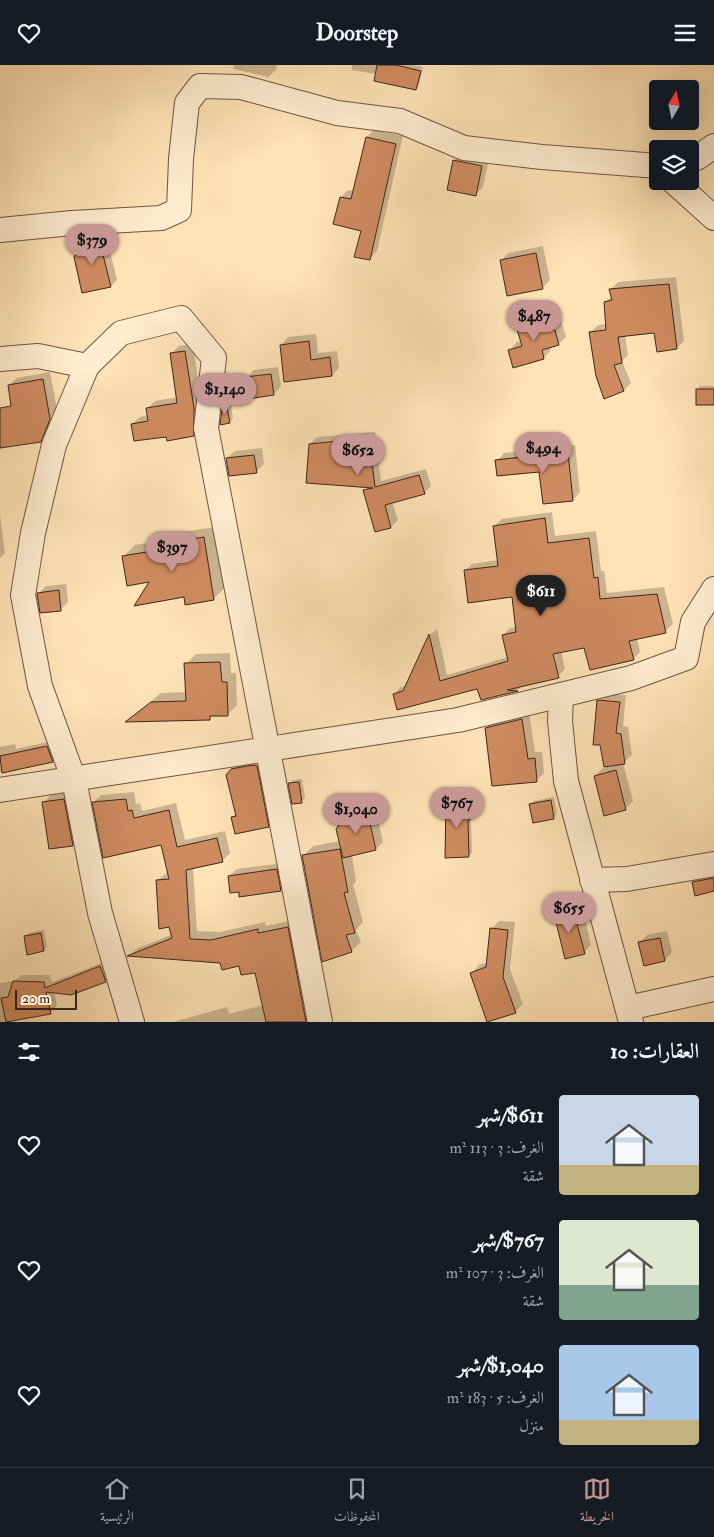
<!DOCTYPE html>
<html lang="ar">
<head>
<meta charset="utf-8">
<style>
	:root { --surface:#171b24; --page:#242831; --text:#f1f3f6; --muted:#9ea1a6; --line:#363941; --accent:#c59692 }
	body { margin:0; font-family:"IM FELL Double Pica",Amiri,serif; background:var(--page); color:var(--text); direction:rtl; height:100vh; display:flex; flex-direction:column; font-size:19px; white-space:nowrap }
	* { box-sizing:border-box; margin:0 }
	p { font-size:16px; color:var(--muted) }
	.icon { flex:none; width:28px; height:28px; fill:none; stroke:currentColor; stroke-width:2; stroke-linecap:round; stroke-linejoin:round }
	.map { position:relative; height:957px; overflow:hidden; direction:ltr }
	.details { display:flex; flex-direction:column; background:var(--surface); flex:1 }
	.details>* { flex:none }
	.needle { width:32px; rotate:9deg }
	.tools { position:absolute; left:649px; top:15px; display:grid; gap:10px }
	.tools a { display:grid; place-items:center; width:50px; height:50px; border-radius:5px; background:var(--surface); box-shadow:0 5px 20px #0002; font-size:25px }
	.scale { position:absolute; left:15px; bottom:12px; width:62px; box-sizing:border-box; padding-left:5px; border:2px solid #3e251c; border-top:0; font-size:14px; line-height:18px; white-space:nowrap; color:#3e251c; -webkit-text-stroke:4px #ffedd0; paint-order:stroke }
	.price { position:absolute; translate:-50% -42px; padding:0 11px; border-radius:18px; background:var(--accent); color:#111; font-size:16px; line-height:32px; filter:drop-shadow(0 1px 2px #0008) }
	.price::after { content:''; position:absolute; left:50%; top:30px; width:15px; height:11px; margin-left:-8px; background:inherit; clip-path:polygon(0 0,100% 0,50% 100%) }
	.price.selected { background:#222; color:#fff }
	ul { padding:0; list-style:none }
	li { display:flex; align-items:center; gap:15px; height:125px; padding:0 15px }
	li span { display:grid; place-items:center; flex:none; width:140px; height:100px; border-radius:5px; color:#555 }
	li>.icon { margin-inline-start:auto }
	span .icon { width:60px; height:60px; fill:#fffc; stroke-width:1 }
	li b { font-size:21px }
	h2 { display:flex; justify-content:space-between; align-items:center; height:60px; padding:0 15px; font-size:21px }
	header { display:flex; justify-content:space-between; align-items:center; height:65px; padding:0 15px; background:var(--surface); font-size:22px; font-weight:700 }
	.dock { display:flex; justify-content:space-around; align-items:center; height:70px; border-top:1px solid var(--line); background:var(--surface); font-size:14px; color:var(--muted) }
	.dock a { display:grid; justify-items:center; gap:2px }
	.dock .selected { color:var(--accent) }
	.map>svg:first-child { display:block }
	.shadow { fill:#0003 }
	.building { fill:#cf8b60; stroke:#3e251c }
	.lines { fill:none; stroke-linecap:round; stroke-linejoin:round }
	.minor-casing { stroke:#6e5442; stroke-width:26 }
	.minor { stroke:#ffedd0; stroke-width:24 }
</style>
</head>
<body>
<header><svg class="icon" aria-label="menu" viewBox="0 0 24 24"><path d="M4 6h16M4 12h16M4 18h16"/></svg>Doorstep<svg class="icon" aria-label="heart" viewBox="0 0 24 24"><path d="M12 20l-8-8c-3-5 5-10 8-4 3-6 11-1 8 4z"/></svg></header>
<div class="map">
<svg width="714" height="957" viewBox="0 0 714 957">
	<rect width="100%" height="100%" fill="#ffe3b6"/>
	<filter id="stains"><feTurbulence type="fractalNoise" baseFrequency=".004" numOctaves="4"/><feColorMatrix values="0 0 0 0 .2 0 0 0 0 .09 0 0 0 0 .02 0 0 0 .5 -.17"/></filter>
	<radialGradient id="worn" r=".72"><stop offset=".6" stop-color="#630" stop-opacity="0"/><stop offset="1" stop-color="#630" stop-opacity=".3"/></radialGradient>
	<g class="shadow">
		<polygon points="234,0 277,0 276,5 268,12 233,4"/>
		<polygon points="352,0 414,0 423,2 419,20 416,24 376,9 352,5"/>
		<polygon points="374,65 403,71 377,186 370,194 362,165 341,132 348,125 354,126 367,72"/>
		<polygon points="462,88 489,94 483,122 476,129 454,96"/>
		<polygon points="93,165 105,165 117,215 111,221 87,172"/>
		<polygon points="543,181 550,215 542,223 501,196 508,188"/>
		<polygon points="676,212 684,276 677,283 656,267 625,270 628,290 622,296 631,318 624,325 590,268 598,260 607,259 605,237 612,231 611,224 618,217"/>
		<polygon points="558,245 566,272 558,279 550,282 551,285 544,293 510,285 517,277 522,276 518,261 525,253"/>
		<polygon points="316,269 318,288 337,286 339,303 332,310 281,280 288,272"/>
		<polygon points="193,279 201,335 201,363 193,370 167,370 132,359 140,352 148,350 147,344 155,336 178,332 171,289 179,281"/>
		<polygon points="278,302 281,321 274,329 246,313 254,305"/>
		<polygon points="50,307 57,345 48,368 40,376 9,320 17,313"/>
		<polygon points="700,321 714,321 714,339 697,325"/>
		<polygon points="228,335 230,335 233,353 230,357 224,339"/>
		<polygon points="375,367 381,416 426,404 431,421 424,428 392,436 398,455 391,462 376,466 365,426 369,421 310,379 317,372"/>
		<polygon points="575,380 580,427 573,435 540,406 497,396 504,388"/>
		<polygon points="262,383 264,399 256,407 227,393 235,386"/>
		<polygon points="552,447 555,471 596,466 601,506 604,506 607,528 664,522 673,559 665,566 637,573 640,587 633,594 585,581 561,586 565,604 558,611 523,620 518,625 482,634 478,622 394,629 401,622 407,621 430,570 437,564 447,610 508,592 503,570 510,563 516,562 513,531 465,506 472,499 498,495 494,461 502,454"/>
		<polygon points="0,450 5,488 0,493"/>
		<polygon points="215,462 225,523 213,534 185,530 152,515 124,491 135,480 176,473 182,467"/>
		<polygon points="66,519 68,537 60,545 39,528 46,521"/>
		<polygon points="230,588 231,608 236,608 237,640 227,650 213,650 210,653 128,656 161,628 187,627 186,599 196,589"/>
		<polygon points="606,629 626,630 623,661 628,662 632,690 623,698 633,736 625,744 595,711 603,703 611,701 599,636"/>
		<polygon points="529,647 535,687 542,687 544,708 536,716 486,663 494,656"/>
		<polygon points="52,676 57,690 52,695 0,707 0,682 15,679 16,684"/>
		<polygon points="264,694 276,753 268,761 233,752 236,749 232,704 239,697"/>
		<polygon points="302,714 305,733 302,737 290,719 293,715"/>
		<polygon points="71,727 80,772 72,780 44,737 51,730"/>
		<polygon points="134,727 136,739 140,738 142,746 176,738 185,775 225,766 230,788 222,796 193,802 197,866 220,867 265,857 266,861 295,855 317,957 173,957 227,942 229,949 264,940 256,906 240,899 130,890 136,884 173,869 158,815 168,807 162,778 94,737 101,730"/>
		<polygon points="554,732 557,749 554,753 534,757 531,739 534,736"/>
		<polygon points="451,733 474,734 473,751 471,753 472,788 468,791 447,737"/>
		<polygon points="374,738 383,777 376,784 352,790 356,817 353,819 363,857 356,865 361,877 351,886 303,791 313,781 340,776 347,751 355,743"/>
		<polygon points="284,798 288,818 280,825 240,825 229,811 237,804"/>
		<polygon points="714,806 714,825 693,817 703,807"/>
		<polygon points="581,837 591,880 584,887 555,849 563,841"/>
		<polygon points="499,856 515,857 510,904 523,939 515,947 472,908 479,900 488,897 492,863"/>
		<polygon points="44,865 47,882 44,885 28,888 25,872 29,868"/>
		<polygon points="667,866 672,887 665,895 639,878 647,870"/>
		<polygon points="107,896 112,909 105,916 54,926 57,941 50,948 12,957 0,957 0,918 14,916 21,910 50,910 52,917"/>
	</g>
	<g class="building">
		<polygon points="377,0 396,0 421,6 416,25 374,16"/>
		<polygon points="366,72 396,79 370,195 354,192 361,166 333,159 340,132 351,134"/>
		<polygon points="453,95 482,101 476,131 447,125"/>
		<polygon points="98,170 111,222 82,228 74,192 86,171"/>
		<polygon points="536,188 543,224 507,231 500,195"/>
		<polygon points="669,219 677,284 657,287 654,268 618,272 622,298 614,300 624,326 604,334 596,311 589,267 606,265 604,237 612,235 609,224"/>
		<polygon points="551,251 559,280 542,285 544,294 513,303 508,285 522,281 516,261"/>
		<polygon points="309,276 311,295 330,292 332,311 284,317 280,280"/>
		<polygon points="185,286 194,343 194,371 167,376 166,372 134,376 131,359 148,356 146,343 177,338 170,288"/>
		<polygon points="271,309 274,330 248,334 245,312"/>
		<polygon points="43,314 50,354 41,377 0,383 0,343 11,341 8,320"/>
		<rect x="696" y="324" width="18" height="16"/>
		<polygon points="226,337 230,358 220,360 223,338"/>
		<polygon points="369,373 375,422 419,410 425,429 385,440 391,463 375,467 363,425 373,423 306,418 309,379"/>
		<polygon points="568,387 573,436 543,439 539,407 497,411 495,395"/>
		<polygon points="254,390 257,408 229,411 226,393"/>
		<polygon points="545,453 548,478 589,473 594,513 598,512 600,534 657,529 666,568 629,576 634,595 590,605 584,583 553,589 559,613 507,625 518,626 481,635 477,624 397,645 393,629 403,626 429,569 440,616 508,596 502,570 516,567 512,532 468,538 464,505 498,501 493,461"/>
		<polygon points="204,472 214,535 185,540 184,532 134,541 149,517 127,521 122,491 171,483 170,478"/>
		<polygon points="59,525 61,546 40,548 37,528"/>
		<polygon points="220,597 222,617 227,617 228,651 210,651 210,655 125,657 151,637 186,636 184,598"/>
		<polygon points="597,635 620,637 616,668 621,669 625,699 604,702 600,680 593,680"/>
		<polygon points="522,654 528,694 535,693 537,717 492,721 485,663"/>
		<polygon points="47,681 53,697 2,708 0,691"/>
		<polygon points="253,700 257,701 269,762 235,769 231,752 236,751 226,710 231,704"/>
		<polygon points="616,705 626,745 604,751 594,711"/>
		<polygon points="299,717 302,738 292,739 288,718"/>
		<polygon points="64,734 73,781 49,784 42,737"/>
		<polygon points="126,734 128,746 132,745 134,753 169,745 177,782 217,773 223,797 186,805 190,874 211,875 258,864 258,868 288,862 306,957 266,957 255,908 241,910 239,901 222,905 220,898 127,891 172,873 169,862 159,864 156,815 169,814 161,780 103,793 92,737"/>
		<polygon points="551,735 554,754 533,758 529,739"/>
		<polygon points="446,736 471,737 470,755 468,755 469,792 445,793"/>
		<polygon points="367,745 376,785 343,793 336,764 346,750"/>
		<polygon points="340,784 348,827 344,828 355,868 346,870 352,887 322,897 302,790"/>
		<polygon points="277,804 281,826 239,832 239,827 230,828 228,811"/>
		<polygon points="714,813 714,826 695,831 692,817"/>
		<polygon points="573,844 585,889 565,894 554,849"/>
		<polygon points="490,863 508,865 503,912 516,948 487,957 470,908 486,902"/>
		<polygon points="41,868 44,886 27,890 24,871"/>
		<polygon points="660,873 665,896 644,901 638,877"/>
		<polygon points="100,901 106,917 71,930 46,927 51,949 6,957 1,933 8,932 13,916 44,917 45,923"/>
	</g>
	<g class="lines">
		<defs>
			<g id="minor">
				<polyline points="690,94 697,93 714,81"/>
				<polyline points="673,116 714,153"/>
				<polyline points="0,165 72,158 161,153 179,145 181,94 187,38 200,21 241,22 337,48 400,56 464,83 542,92 658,101"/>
				<polyline points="0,294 38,291 87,301 54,380 33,468 23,530 40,621 74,715 100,848 132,957"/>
				<polyline points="87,301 121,268 181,253 214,293 206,363 320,957"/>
				<polyline points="0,725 458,655 561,630"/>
				<polyline points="592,815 627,814 714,799"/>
				<polyline points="628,943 714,924"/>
				<polyline points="631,957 566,716 560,656 561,630 631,613 686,593 693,557 714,524"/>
			</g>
		</defs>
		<use href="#minor" class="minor-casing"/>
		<use href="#minor" class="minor"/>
	</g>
	<rect width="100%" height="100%" filter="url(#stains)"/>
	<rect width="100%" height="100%" fill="url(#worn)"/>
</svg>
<div class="tools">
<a><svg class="needle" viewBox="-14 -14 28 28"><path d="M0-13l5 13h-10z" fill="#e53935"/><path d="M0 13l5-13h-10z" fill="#9ea1a6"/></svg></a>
<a><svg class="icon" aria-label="layers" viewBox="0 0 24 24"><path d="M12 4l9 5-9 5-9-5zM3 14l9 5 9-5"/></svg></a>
</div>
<div class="scale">20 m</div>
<b class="price" style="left:92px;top:201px">$379</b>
<b class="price" style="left:534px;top:277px">$487</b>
<b class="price" style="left:225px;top:350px">$1,140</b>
<b class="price" style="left:543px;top:409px">$494</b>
<b class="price" style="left:358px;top:411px">$652</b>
<b class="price" style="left:172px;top:508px">$397</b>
<b class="price selected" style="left:541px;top:552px">$611</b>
<b class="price" style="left:457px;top:764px">$767</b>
<b class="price" style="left:356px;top:770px">$1,040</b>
<b class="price" style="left:569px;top:869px">$655</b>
</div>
<section class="details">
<h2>العقارات: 10<svg class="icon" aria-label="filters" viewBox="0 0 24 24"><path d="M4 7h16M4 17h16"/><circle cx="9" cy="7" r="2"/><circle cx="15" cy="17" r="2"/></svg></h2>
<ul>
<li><span style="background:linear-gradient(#c9d6e8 70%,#c2b280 0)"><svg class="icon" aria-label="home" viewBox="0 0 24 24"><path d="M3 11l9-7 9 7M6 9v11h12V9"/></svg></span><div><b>$611/شهر</b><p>الغرف: 3 · 113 m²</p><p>شقة</p></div><svg class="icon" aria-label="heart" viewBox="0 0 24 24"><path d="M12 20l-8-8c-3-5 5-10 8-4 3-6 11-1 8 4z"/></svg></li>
<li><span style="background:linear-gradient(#dfe7d0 65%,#7fa58c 0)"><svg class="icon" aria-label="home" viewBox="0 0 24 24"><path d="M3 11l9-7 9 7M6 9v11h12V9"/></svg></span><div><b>$767/شهر</b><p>الغرف: 3 · 107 m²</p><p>شقة</p></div><svg class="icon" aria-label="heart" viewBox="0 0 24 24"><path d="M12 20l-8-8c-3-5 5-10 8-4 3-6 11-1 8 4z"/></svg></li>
<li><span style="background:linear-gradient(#a9c7e8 75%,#c2b280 0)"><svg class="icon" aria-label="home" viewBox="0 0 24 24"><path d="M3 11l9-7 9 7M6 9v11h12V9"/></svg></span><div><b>$1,040/شهر</b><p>الغرف: 5 · 183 m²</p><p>منزل</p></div><svg class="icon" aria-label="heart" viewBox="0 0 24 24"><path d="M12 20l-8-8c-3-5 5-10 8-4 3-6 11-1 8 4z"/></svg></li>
</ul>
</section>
<nav class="dock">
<a class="selected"><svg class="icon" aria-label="map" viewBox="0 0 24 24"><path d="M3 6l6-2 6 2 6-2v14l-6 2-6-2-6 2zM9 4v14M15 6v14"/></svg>الخريطة</a>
<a><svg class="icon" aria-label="saved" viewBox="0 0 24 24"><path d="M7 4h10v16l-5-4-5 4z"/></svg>المحفوظات</a>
<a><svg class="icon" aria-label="home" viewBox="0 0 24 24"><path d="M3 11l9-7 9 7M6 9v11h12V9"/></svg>الرئيسية</a>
</nav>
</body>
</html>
